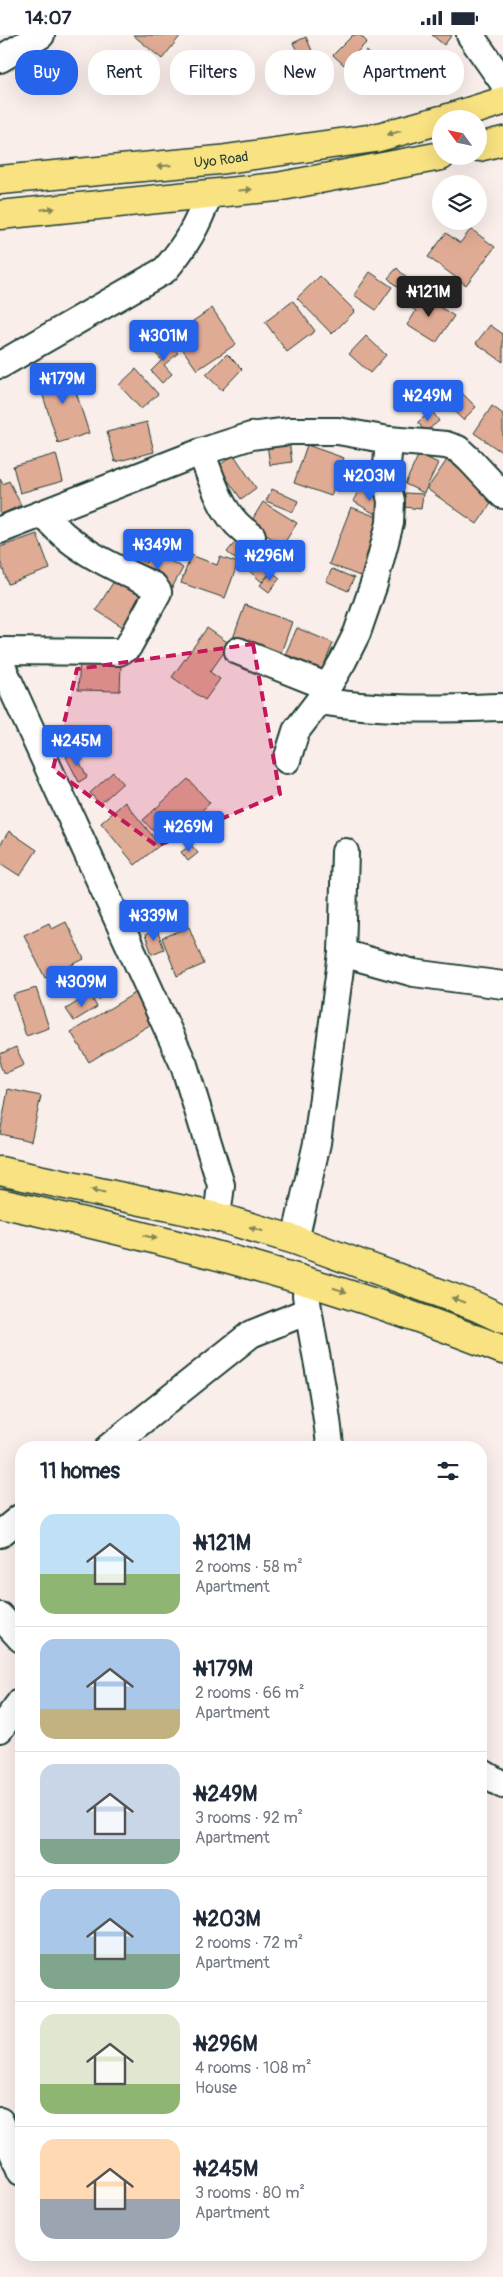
<!DOCTYPE html>
<html lang="en">
<head>
<meta charset="utf-8">
<style>
	:root { --surface:#fff; --page:#f2f2f3; --text:#1f2937; --muted:#747a83; --line:#e0e1e3; --accent:#2563eb }
	body { margin:0; font-family:Pangolin,sans-serif; background:var(--page); color:var(--text); height:100vh; display:flex; flex-direction:column; font-size:19px; white-space:nowrap }
	* { box-sizing:border-box; margin:0 }
	p { font-size:16px; color:var(--muted) }
	.icon { flex:none; width:28px; height:28px; fill:none; stroke:currentColor; stroke-width:2; stroke-linecap:round; stroke-linejoin:round }
	.map { position:relative; flex:1; overflow:hidden }
	.sheet { position:absolute; left:15px; top:1406px; width:472px; height:820px; display:flex; flex-direction:column; background:var(--surface); border-radius:20px; box-shadow:0 5px 20px #0002 }
	.sheet>* { flex:none }
	.banner { position:absolute; left:15px; top:15px; width:474px; height:45px; display:flex; gap:10px }
	.needle { width:32px; rotate:303deg }
	.fabs { position:absolute; left:432px; top:75px; display:grid; gap:10px }
	.fabs a { display:grid; place-items:center; width:55px; height:55px; border-radius:50%; background:var(--surface); box-shadow:0 5px 20px #0002; font-size:25px }
	.price { position:absolute; translate:-50% -42px; padding:0 11px; border-radius:5px; background:var(--accent); color:#fff; font-size:16px; line-height:32px; filter:drop-shadow(0 1px 2px #0008) }
	.price::after { content:''; position:absolute; left:50%; top:30px; width:15px; height:11px; margin-left:-8px; background:inherit; clip-path:polygon(0 0,100% 0,50% 100%) }
	.price.on { background:#222; color:#fff }
	ul { padding:0; list-style:none }
	li { display:flex; align-items:center; gap:15px; height:125px; padding:0 25px }
	li+li { border-top:1px solid var(--line) }
	li span { display:grid; place-items:center; flex:none; width:140px; height:100px; border-radius:15px; color:#555 }
	li>.icon { margin-inline-start:auto }
	span .icon { width:60px; height:60px; fill:#fffc; stroke-width:1 }
	li b { font-size:21px }
	h2 { display:flex; justify-content:space-between; align-items:center; height:60px; padding:0 25px; font-size:21px }
	.chip { padding:0 18px; border-radius:20px; background:var(--surface); box-shadow:0 5px 20px #0002; font-size:18px; line-height:45px }
	.chip.on { background:var(--accent); color:#fff }
	.status { display:flex; justify-content:space-between; align-items:center; height:35px; padding:0 25px; background:var(--surface); direction:ltr }
	.status svg { height:14px; fill:currentColor }
	.map>svg:first-child { display:block }
	.building { fill:#e0ab94; stroke:#1f3d34 }
	.lines { fill:none; stroke-linecap:round; stroke-linejoin:round }
	.minor-casing { stroke:#1f3d34; stroke-width:30 }
	.highway-casing { stroke:#1f3d34; stroke-width:31 }
	.minor { stroke:#fff; stroke-width:26 }
	.highway { stroke:#f8e281; stroke-width:28 }
	.oneway { fill:#818757 }
	.marked { fill:#c2185b; fill-opacity:0.2; stroke:#c2185b; stroke-width:4; stroke-dasharray:10 6; stroke-linejoin:round }
	.labels { text-anchor:middle; dominant-baseline:central; stroke-width:5; stroke-linejoin:round; paint-order:stroke }
	.street-label { font-size:14px; fill:#1f3d34; stroke:#fff }
</style>
</head>
<body>
<div class="status"><b>14:07</b><svg viewBox="0 0 49 12"><path d="M0 12V9h3v3zM5 12V6h3v6zM10 12V3h3v9zM15 12V0h3v12zM26 1h20v11H26zM47 4h2v5h-2z"/></svg></div>
<div class="map">
<svg width="503" height="2242" viewBox="0 0 503 2242">
	<rect width="100%" height="100%" fill="#f9eeea"/>
	<filter id="ink" filterUnits="userSpaceOnUse"><feTurbulence type="fractalNoise" baseFrequency=".02" numOctaves="2"/><feDisplacementMap in="SourceGraphic" scale="10" xChannelSelector="R" yChannelSelector="G"/><feConvolveMatrix kernelMatrix="1 2 1 2 8 2 1 2 1" color-interpolation-filters="sRGB"/></filter>
	<g filter="url(#ink)">
		<g class="building">
			<polygon points="133,0 181,0 162,24"/>
			<polygon points="353,0 360,0 367,7 344,30 333,20"/>
			<polygon points="432,0 452,0 444,10"/>
			<polygon points="306,2 316,25 304,30 293,8"/>
			<polygon points="367,16 386,41 365,57 346,33"/>
			<polygon points="471,194 495,212 466,250 428,222 446,198 460,208"/>
			<polygon points="397,233 412,249 403,258 388,243"/>
			<polygon points="370,237 392,252 376,275 354,260"/>
			<polygon points="320,241 355,276 332,299 297,263"/>
			<polygon points="419,258 454,281 436,308 407,290 416,276 410,272"/>
			<polygon points="293,266 315,296 287,317 265,287"/>
			<polygon points="212,273 236,309 197,335 173,300"/>
			<polygon points="490,290 503,299 503,327 476,308"/>
			<polygon points="366,301 386,320 370,338 349,319"/>
			<polygon points="167,306 178,318 164,330 172,339 162,348 151,336 162,325 155,318"/>
			<polygon points="227,319 242,334 222,355 206,340"/>
			<polygon points="68,332 89,398 58,408 37,342"/>
			<polygon points="136,334 158,359 141,374 119,350"/>
			<polygon points="453,349 476,372 463,385 440,363"/>
			<polygon points="492,371 503,379 503,418 474,398"/>
			<polygon points="432,376 439,386 425,397 418,387"/>
			<polygon points="147,387 154,417 115,427 107,397"/>
			<polygon points="289,406 292,427 270,430 267,409"/>
			<polygon points="307,410 344,423 331,461 294,448"/>
			<polygon points="56,419 63,446 20,458 13,431"/>
			<polygon points="419,419 438,428 424,458 405,449"/>
			<polygon points="234,420 256,453 241,464 218,431"/>
			<polygon points="447,425 497,460 477,489 427,454"/>
			<polygon points="0,444 3,449 9,446 21,470 0,480"/>
			<polygon points="360,453 387,469 380,482 353,466"/>
			<polygon points="272,454 298,466 293,477 266,466"/>
			<polygon points="405,458 423,459 421,474 404,472"/>
			<polygon points="263,467 297,488 283,510 249,490"/>
			<polygon points="351,472 387,486 365,543 329,529"/>
			<polygon points="243,498 278,529 262,547 227,517"/>
			<polygon points="37,499 50,534 8,549 0,526 0,512"/>
			<polygon points="272,505 292,517 286,528 266,516"/>
			<polygon points="153,516 183,533 169,558 129,535 137,522 146,528"/>
			<polygon points="191,520 217,530 220,522 238,528 225,563 181,548"/>
			<polygon points="332,534 354,543 348,556 326,546"/>
			<polygon points="272,537 280,543 269,557 260,550"/>
			<polygon points="119,538 149,556 126,594 96,575"/>
			<polygon points="245,570 292,587 279,623 232,606"/>
			<polygon points="207,593 230,609 210,637 220,644 205,665 172,642"/>
			<polygon points="297,593 333,608 321,638 284,622"/>
			<polygon points="80,627 121,629 120,656 78,655"/>
			<polygon points="75,717 87,742 79,747 66,722"/>
			<polygon points="113,737 123,748 100,769 90,758"/>
			<polygon points="188,744 210,768 165,809 143,785"/>
			<polygon points="125,767 160,810 135,830 101,788"/>
			<polygon points="9,796 37,815 20,841 0,828 0,810"/>
			<polygon points="191,810 198,818 188,826 181,817"/>
			<polygon points="66,887 84,924 45,943 24,900 49,888 52,894"/>
			<polygon points="189,892 204,929 177,941 162,903"/>
			<polygon points="157,895 164,914 152,919 145,900"/>
			<polygon points="103,949 109,958 98,965 92,957"/>
			<polygon points="36,953 49,993 26,1001 13,960"/>
			<polygon points="135,958 153,988 89,1027 71,997"/>
			<polygon points="90,959 97,972 74,986 66,974"/>
			<polygon points="16,1012 24,1030 4,1039 0,1030 0,1019"/>
			<polygon points="8,1054 41,1061 31,1106 0,1099"/>
		</g>
		<g class="lines">
			<defs>
				<g id="minor">
					<polyline points="470,0 503,47"/>
					<polyline points="0,24 41,0"/>
					<path d="M 0,330 L 165,235 C 187,209 197,191 209,159"/>
					<path d="M 201,417 C 214,449 221,482 252,501"/>
					<polyline points="0,495 201,417 251,401 290,396 338,396 389,405 446,410 458,414 470,425 503,460"/>
					<path d="M 0,616 L 119,617 L 128,612 L 158,557 L 154,551 C 116,533 70,514 44,479"/>
					<polyline points="238,616 326,651"/>
					<polyline points="0,627 184,1030 221,1150 217,1182"/>
					<path d="M 319,666 C 381,676 441,674 503,672"/>
					<polyline points="287,725 296,696 319,666 343,626 357,598 374,549 390,488 391,466 386,444 389,405"/>
					<polyline points="342,918 414,938 503,950"/>
					<polyline points="295,1205 317,1108 342,918 345,817"/>
					<path d="M 306,1260 C 313,1311 326,1361 330,1412"/>
					<polyline points="109,1412 251,1299 308,1276"/>
					<polyline points="0,1499 21,1482"/>
					<polyline points="0,1581 21,1604"/>
					<polyline points="0,1694 21,1666"/>
					<polyline points="481,1737 503,1750"/>
					<polyline points="0,2086 21,2137"/>
				</g>
				<g id="highway">
					<polyline points="445,84 503,66"/>
					<polyline points="479,112 503,106"/>
					<path id="s1" d="M 0,145 L 219,125 L 375,103 L 441,85"/>
					<polyline points="0,180 277,152 441,121"/>
					<polyline points="0,1136 217,1182 295,1205 475,1271 503,1284"/>
					<path d="M 0,1168 C 172,1206 339,1249 503,1315"/>
				</g>
			</defs>
			<use href="#minor" class="minor-casing"/>
			<use href="#highway" class="highway-casing"/>
			<use href="#minor" class="minor"/>
			<use href="#highway" class="highway"/>
		</g>
		<defs><path id="oneway-solid" d="M-6-.8H1V-3.2L6.5 0L1 3.2V.8H-6Z" transform="scale(1.25)"/></defs>
		<g class="oneway">
			<use href="#oneway-solid" transform="translate(394 98) rotate(164)"/>
			<use href="#oneway-solid" transform="translate(164 131) rotate(175)"/>
			<use href="#oneway-solid" transform="translate(245 155) rotate(-6)"/>
			<use href="#oneway-solid" transform="translate(48 174) rotate(-6)"/>
			<use href="#oneway-solid" transform="translate(98 1156) rotate(-168)"/>
			<use href="#oneway-solid" transform="translate(256 1194) rotate(-163)"/>
			<use href="#oneway-solid" transform="translate(150 1202) rotate(13)"/>
			<use href="#oneway-solid" transform="translate(340 1255) rotate(18)"/>
			<use href="#oneway-solid" transform="translate(458 1265) rotate(-160)"/>
		</g>
	</g>
	<path class="marked" d="M 253,609 L 280,759 L 157,811 L 53,734 L 77,634 Z"/>
	<g class="labels">
		<g class="street-label">
			<text stroke="none"><textPath href="#s1" startOffset="222">Uyo Road</textPath></text>
		</g>
	</g>
</svg>
<div class="fabs">
<a><svg class="needle" viewBox="-14 -14 28 28"><path d="M0-13l5 13h-10z" fill="#e53935"/><path d="M0 13l5-13h-10z" fill="#747a83"/></svg></a>
<a><svg class="icon" aria-label="layers" viewBox="0 0 24 24"><path d="M12 4l9 5-9 5-9-5zM3 14l9 5 9-5"/></svg></a>
</div>
<b class="price on" style="left:429px;top:283px">₦121M</b>
<b class="price" style="left:164px;top:327px">₦301M</b>
<b class="price" style="left:63px;top:370px">₦179M</b>
<b class="price" style="left:428px;top:387px">₦249M</b>
<b class="price" style="left:370px;top:467px">₦203M</b>
<b class="price" style="left:158px;top:536px">₦349M</b>
<b class="price" style="left:270px;top:547px">₦296M</b>
<b class="price" style="left:77px;top:732px">₦245M</b>
<b class="price" style="left:189px;top:818px">₦269M</b>
<b class="price" style="left:154px;top:907px">₦339M</b>
<b class="price" style="left:82px;top:973px">₦309M</b>
<div class="banner">
<a class="chip on">Buy</a>
<a class="chip">Rent</a>
<a class="chip">Filters</a>
<a class="chip">New</a>
<a class="chip">Apartment</a>
</div>
<section class="sheet">
<h2>11 homes<svg class="icon" aria-label="filters" viewBox="0 0 24 24"><path d="M4 7h16M4 17h16"/><circle cx="9" cy="7" r="2"/><circle cx="15" cy="17" r="2"/></svg></h2>
<ul>
<li><span style="background:linear-gradient(#bfe0f5 60%,#8fb573 0)"><svg class="icon" aria-label="home" viewBox="0 0 24 24"><path d="M3 11l9-7 9 7M6 9v11h12V9"/></svg></span><div><b>₦121M</b><p>2 rooms · 58 m²</p><p>Apartment</p></div></li>
<li><span style="background:linear-gradient(#a9c7e8 70%,#c2b280 0)"><svg class="icon" aria-label="home" viewBox="0 0 24 24"><path d="M3 11l9-7 9 7M6 9v11h12V9"/></svg></span><div><b>₦179M</b><p>2 rooms · 66 m²</p><p>Apartment</p></div></li>
<li><span style="background:linear-gradient(#c9d6e8 75%,#7fa58c 0)"><svg class="icon" aria-label="home" viewBox="0 0 24 24"><path d="M3 11l9-7 9 7M6 9v11h12V9"/></svg></span><div><b>₦249M</b><p>3 rooms · 92 m²</p><p>Apartment</p></div></li>
<li><span style="background:linear-gradient(#a9c7e8 65%,#7fa58c 0)"><svg class="icon" aria-label="home" viewBox="0 0 24 24"><path d="M3 11l9-7 9 7M6 9v11h12V9"/></svg></span><div><b>₦203M</b><p>2 rooms · 72 m²</p><p>Apartment</p></div></li>
<li><span style="background:linear-gradient(#dfe7d0 70%,#8fb573 0)"><svg class="icon" aria-label="home" viewBox="0 0 24 24"><path d="M3 11l9-7 9 7M6 9v11h12V9"/></svg></span><div><b>₦296M</b><p>4 rooms · 108 m²</p><p>House</p></div></li>
<li><span style="background:linear-gradient(#ffd9b3 60%,#9aa5b1 0)"><svg class="icon" aria-label="home" viewBox="0 0 24 24"><path d="M3 11l9-7 9 7M6 9v11h12V9"/></svg></span><div><b>₦245M</b><p>3 rooms · 80 m²</p><p>Apartment</p></div></li>
</ul>
</section>
</div>
</body>
</html>
